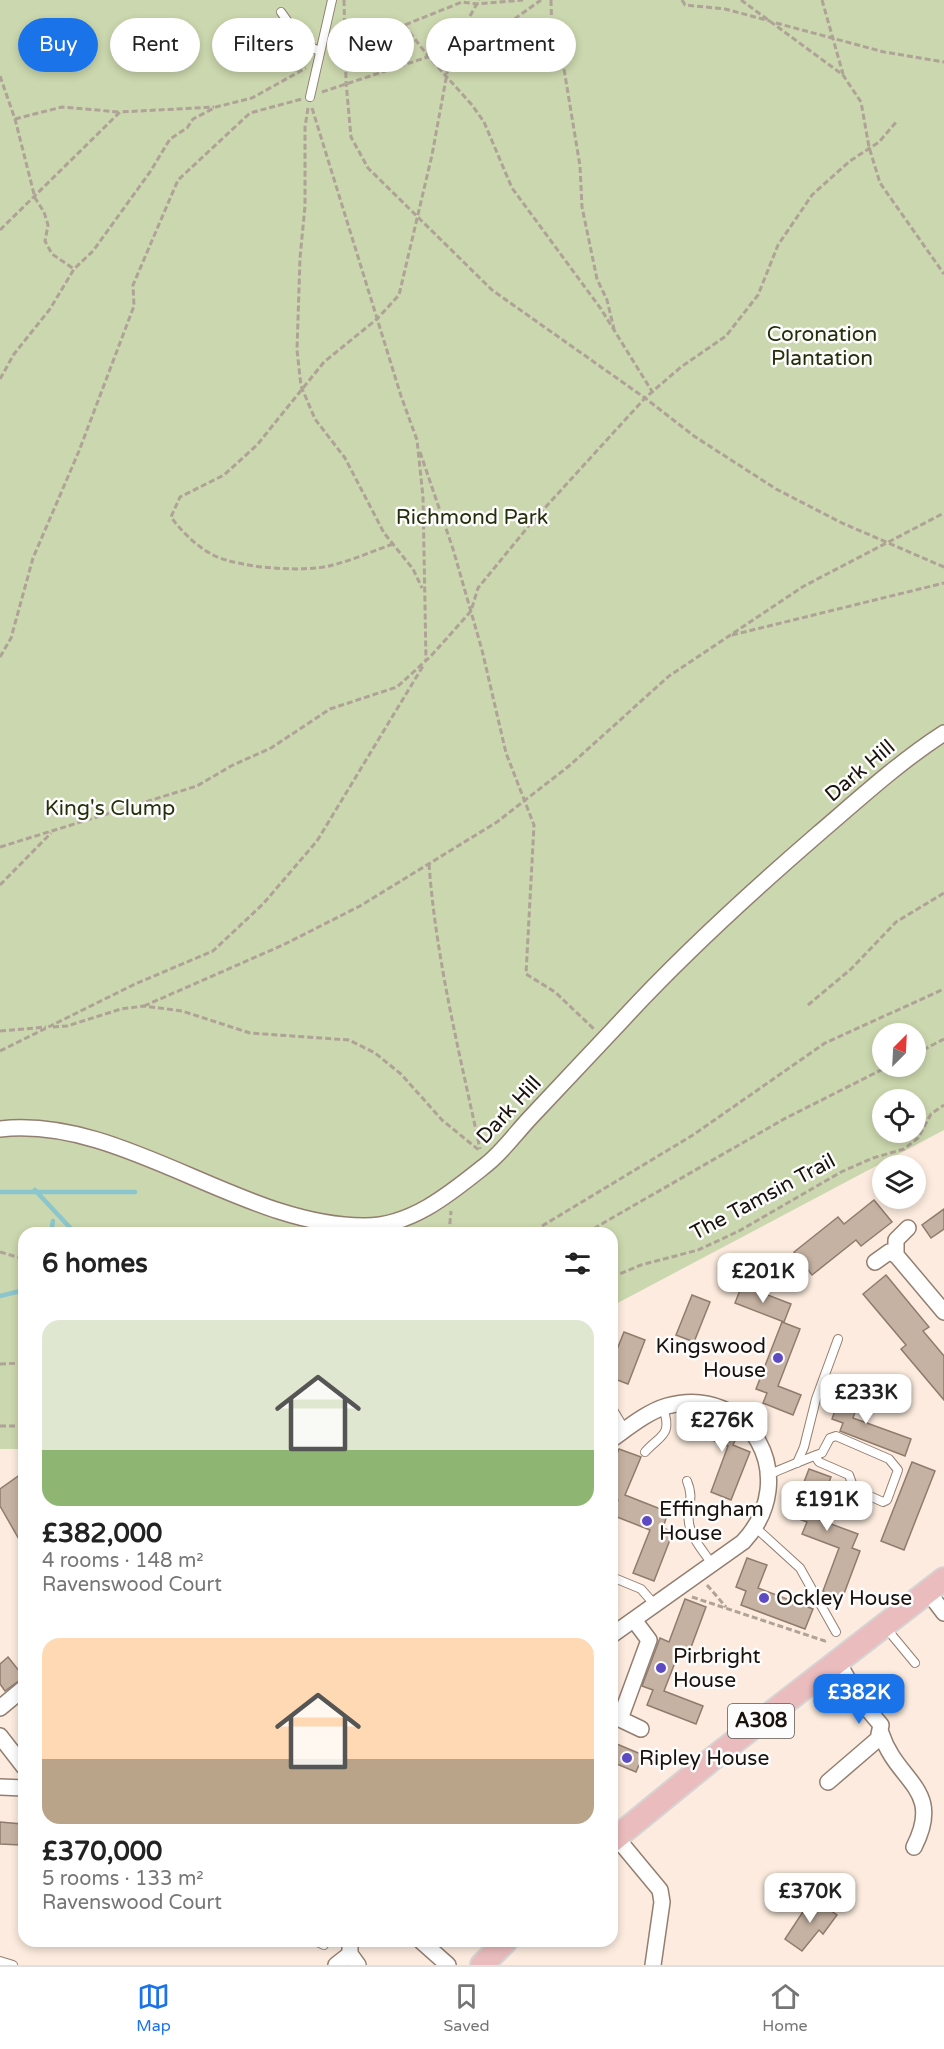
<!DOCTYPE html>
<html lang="en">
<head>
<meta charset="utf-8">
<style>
	:root { --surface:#fff; --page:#f6f6f6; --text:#222; --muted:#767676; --line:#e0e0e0; --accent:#1a73e8 }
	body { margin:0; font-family:"Varela Round",sans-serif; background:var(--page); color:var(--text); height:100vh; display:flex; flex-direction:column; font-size:22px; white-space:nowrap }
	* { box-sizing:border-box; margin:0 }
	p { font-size:20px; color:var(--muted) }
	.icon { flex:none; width:33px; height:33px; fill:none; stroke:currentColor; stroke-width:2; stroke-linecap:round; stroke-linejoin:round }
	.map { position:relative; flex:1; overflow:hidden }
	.panel { position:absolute; left:18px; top:1227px; width:600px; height:720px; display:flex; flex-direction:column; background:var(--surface); border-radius:18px; box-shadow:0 3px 9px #0003 }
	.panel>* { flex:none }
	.hud { position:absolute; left:18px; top:18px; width:600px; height:54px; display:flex; gap:12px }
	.needle { width:39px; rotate:24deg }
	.tools { position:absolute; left:872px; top:1023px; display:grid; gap:12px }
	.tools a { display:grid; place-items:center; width:54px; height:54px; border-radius:50%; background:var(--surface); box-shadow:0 3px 9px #0003; font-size:30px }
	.price { position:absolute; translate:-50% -51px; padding:0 14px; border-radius:12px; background:#fff; color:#222; font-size:20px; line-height:39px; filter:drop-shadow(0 2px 3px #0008) }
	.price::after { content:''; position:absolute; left:50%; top:36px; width:18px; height:14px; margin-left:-9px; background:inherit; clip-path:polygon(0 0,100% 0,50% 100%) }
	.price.on { background:var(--accent); color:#fff }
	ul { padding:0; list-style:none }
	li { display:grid; align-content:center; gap:12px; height:318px; padding:0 24px }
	li span { display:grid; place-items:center; height:186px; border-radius:18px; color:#555 }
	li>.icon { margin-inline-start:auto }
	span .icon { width:108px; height:108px; fill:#fffc; stroke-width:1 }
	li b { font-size:26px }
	h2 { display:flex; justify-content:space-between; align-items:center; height:72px; padding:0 24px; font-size:26px }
	.tag { padding:0 21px; border-radius:27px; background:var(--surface); box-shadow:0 3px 9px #0003; font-size:21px; line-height:54px }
	.tag.on { background:var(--accent); color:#fff }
	.tabs { display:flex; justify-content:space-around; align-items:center; height:84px; border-top:2px solid var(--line); background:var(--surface); font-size:16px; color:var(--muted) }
	.tabs a { display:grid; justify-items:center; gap:3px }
	.tabs .on { color:var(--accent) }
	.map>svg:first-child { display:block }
	.green { fill:#cbd7ae; fill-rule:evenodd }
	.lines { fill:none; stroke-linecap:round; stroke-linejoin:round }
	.stream { stroke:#8bc5cd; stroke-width:4.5 }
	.building { fill:#c6b2a2; stroke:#8f7c6e; stroke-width:1.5 }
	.service-casing { stroke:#937f71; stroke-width:10 }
	.minor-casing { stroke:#937f71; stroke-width:18 }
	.primary-casing { stroke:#d6d4d3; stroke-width:26 }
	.path { stroke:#afa297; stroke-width:3; stroke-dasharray:6 3; stroke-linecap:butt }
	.service { stroke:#fff; stroke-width:8 }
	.minor { stroke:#fff; stroke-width:15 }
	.primary { stroke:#ebbcbe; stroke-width:22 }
	.poi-dot { fill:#5e4bc4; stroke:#fcfcfc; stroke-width:2 }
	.labels { text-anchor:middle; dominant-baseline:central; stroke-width:5; stroke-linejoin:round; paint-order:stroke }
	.shield { fill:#fcfcfc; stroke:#5d5854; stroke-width:1.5 }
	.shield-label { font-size:20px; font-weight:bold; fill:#19120c }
	.park-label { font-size:21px; fill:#262e0b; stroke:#fcfcfc }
	.street-label { font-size:21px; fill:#19120c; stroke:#fcfcfc }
	.poi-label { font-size:21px; fill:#19120c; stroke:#fcfcfc; text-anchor:start }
</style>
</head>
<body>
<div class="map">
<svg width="944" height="1965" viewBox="0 0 944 1965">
	<rect width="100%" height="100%" fill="#fcebde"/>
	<path class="green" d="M 0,0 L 944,0 L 944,1130 L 612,1306 L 612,1233 L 24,1233 L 24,1449 L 0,1449 ZM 882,1034 L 915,1034 L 915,1066 L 882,1066 ZM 882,1100 L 915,1100 L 915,1132 L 882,1132 Z"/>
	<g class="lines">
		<g class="stream">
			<polyline points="35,1190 75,1233"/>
			<polyline points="0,1192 135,1192"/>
			<polyline points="51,1233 53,1221"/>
			<polyline points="0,1296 24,1290"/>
		</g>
	</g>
	<g class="building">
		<polygon points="874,1200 892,1222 861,1246 856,1240 812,1275 794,1252 838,1217 844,1224"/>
		<polygon points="944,1209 944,1229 931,1238 922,1225"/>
		<polygon points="886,1275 929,1327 923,1331 944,1356 944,1400 901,1349 906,1345 863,1294"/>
		<polygon points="742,1285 791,1304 784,1322 735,1303"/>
		<polygon points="692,1295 710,1302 694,1342 676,1335"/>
		<polygon points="782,1322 800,1329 778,1386 801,1395 793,1415 763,1403 767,1393 756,1389"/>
		<polygon points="624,1332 645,1340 628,1384 612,1378 612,1362"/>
		<polygon points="843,1387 862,1393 853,1418 911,1439 905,1456 840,1431 843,1423 832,1419"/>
		<polygon points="693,1413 737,1430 739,1432 733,1445 750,1452 731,1500 711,1492 728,1446 686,1430"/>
		<polygon points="619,1449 641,1457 625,1495 668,1512 663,1528 673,1532 654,1581 633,1573 650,1530 612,1515 618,1500 612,1497 612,1466"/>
		<polygon points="912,1462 935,1471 904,1550 881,1541"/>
		<polygon points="809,1469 831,1477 815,1518 858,1534 852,1548 860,1551 842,1599 823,1591 839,1548 802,1534 807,1522 791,1516"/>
		<polygon points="24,1472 24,1548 0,1506 0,1489"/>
		<polygon points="747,1558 767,1565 758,1588 813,1609 805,1629 741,1605 746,1591 736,1587"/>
		<polygon points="685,1599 706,1607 690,1650 681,1647 664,1691 703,1706 696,1724 647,1705 653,1690 642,1686 660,1638 669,1642"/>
		<polygon points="8,1657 24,1677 5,1691 0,1684 0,1664"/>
		<polygon points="612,1742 643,1755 636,1772 612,1762"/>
		<polygon points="0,1822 22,1824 21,1845 0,1844"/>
		<polygon points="812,1898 837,1915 823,1934 819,1930 802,1951 785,1939"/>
	</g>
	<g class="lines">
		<defs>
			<g id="service">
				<polyline points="281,12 303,43 319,51"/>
				<polyline points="310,97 332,0"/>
				<polyline points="612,1408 625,1430"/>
				<path d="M 645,1452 C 660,1435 673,1436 663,1408"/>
				<polyline points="797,1463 804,1447 816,1399 838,1339"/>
				<path d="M 770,1474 C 787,1467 805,1459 822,1453 L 830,1438 L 836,1436 L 889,1459 L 898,1470 L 887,1500 L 883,1502 L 854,1489 L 849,1475 L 819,1462 L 815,1456"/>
				<path d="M 687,1481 C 695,1501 686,1505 689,1523 C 691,1538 704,1552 712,1564"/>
				<polyline points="756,1528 800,1568 836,1632"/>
				<polyline points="612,1577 641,1589 655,1605"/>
				<polyline points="886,1628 915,1663"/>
				<polyline points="315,1941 324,1945"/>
				<polyline points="0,1961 13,1965"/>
			</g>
			<g id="minor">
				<path d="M 0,1129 C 122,1115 243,1227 365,1226 C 412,1226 452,1192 487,1164 C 503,1151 516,1133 530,1118 C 562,1084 593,1051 625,1017 C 685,952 751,892 818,834 C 859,799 899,762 944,733"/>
				<polyline points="908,1228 896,1240 896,1255 944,1312"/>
				<polyline points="875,1262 889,1252 896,1255"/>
				<path d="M 612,1439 C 629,1427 647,1412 667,1406 C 749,1383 803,1478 743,1542 L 612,1635"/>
				<polyline points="928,1592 944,1613"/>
				<polyline points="634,1620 649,1640 620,1719 641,1729"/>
				<polyline points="0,1708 24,1688"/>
				<path d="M 881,1733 C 897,1783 944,1788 914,1847"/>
				<polyline points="0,1736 24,1767"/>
				<polyline points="828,1782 878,1739 881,1725 859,1699 838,1662"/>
				<polyline points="0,1787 24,1788"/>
				<polyline points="616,1837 660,1890 662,1902 653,1965"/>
				<polyline points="350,1941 350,1954 358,1965"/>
				<polyline points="421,1941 448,1965"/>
				<polyline points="336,1965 350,1954"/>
			</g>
			<g id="primary">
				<polyline points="612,1841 716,1756 944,1579"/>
				<polyline points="482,1965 506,1941"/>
			</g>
		</defs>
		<use href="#service" class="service-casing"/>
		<use href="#minor" class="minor-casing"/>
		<use href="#primary" class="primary-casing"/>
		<g class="path">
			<polyline points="344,0 346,82 351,137 368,168 492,290 645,398 694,436 776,489 842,523 944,567"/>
			<polyline points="551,0 552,38 562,57 580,166 582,207 597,279 607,300 614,329"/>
			<polyline points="682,0 685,5 725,9 770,21"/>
			<polyline points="741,0 843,75 861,102 869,147 880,183 944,274"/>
			<polyline points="822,0 843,74"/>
			<polyline points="776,23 884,52 944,62"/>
			<polyline points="404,25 428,56 472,105 484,122 512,188 601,309 653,393"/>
			<polyline points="330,55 462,2 477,4 523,0"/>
			<polyline points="0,76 15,119 35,198 44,212 48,225 45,241 52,254 74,269"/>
			<polyline points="322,92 491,36 541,0"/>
			<polyline points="308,108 305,127 305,206 300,258 297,350 301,386 315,419 345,458 384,533 413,569 422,588"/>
			<polyline points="312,108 401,396 417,440 423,497 426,660"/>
			<polyline points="15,119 62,107 119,112"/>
			<polyline points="0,230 120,112 214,107"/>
			<polyline points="0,379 14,354 50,309 74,269 93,251 150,172 170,139 187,128 193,119 216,107 252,98 306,68"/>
			<polyline points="420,452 453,549 482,650 506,753 534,825 526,974 555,992 595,1030"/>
			<path d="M 393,544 C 373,551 353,560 333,565 C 304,573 242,568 215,556 C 197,547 182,532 171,517 L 180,497 L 224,475 L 257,445 L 324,362 L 377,319 L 399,295 L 432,155 L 448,68 L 457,39 L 479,0"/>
			<polyline points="732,635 944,583"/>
			<polyline points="0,657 11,638 33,558 79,451 134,306 133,285 178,180 250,113 302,99"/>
			<polyline points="0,847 197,786 231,766 271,748 330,709 397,687 431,656 471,611 478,588 532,522 645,398 681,367 726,336 758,295 778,245 812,195 850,161 879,142 897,121"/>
			<path d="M 429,864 C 436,960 460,1055 480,1149"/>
			<polyline points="0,885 51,833"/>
			<polyline points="808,1005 851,969 896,922 944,893"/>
			<polyline points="144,1006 283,945 360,906 497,822 569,766 669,676 804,586 944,513"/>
			<polyline points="53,1027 67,1026 121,1009 144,1006 182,1011 250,1033 349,1040 375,1053 401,1074 442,1120 480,1151"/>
			<polyline points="0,1031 46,1027"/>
			<polyline points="0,1051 135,984 213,951 263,904 317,841 423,666"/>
			<polyline points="915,1054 944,1039"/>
			<polyline points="542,1226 693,1135 825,1043 944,989"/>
			<polyline points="449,1233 451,1211"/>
			<polyline points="586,1233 784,1119 889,1066"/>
			<polyline points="0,1252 24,1259"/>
			<polyline points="612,1277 641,1265 698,1250 739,1231 841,1172 873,1158 904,1149 918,1138 931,1114 944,1105"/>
			<polyline points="0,1364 24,1363"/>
			<polyline points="0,1426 24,1426"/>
			<polyline points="707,1585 726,1607"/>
			<polyline points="692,1597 825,1641 828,1639"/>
		</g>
		<use href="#service" class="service"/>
		<use href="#minor" class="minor"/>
		<use href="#primary" class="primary"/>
	</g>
	<g class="poi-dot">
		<circle cx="778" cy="1358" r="6"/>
		<circle cx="647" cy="1521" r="6"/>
		<circle cx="764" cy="1598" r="6"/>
		<circle cx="661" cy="1668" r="6"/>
		<circle cx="627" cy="1758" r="6"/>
	</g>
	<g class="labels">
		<rect class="shield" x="728" y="1704" width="66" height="34" rx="4.5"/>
		<g class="shield-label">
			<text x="761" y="1721">A308</text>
		</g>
		<g class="park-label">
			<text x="822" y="334">Coronation<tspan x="822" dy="24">Plantation</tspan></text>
			<text x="472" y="517">Richmond Park</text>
			<text x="110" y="808">King's Clump</text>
		</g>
		<g class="street-label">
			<text transform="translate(860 771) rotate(-40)">Dark Hill</text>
			<text transform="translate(509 1110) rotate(-47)">Dark Hill</text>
			<text transform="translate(763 1197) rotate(-28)">The Tamsin Trail</text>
		</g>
		<g class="poi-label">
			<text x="766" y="1346" text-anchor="end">Kingswood<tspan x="766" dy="24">House</tspan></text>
			<text x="659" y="1509">Effingham<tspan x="659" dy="24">House</tspan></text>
			<text x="776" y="1598">Ockley House</text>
			<text x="673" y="1656">Pirbright<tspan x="673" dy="24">House</tspan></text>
			<text x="639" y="1758">Ripley House</text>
		</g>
	</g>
</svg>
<div class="tools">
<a><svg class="needle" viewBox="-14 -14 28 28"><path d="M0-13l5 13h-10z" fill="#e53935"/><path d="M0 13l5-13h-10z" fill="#767676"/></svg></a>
<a><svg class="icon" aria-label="locate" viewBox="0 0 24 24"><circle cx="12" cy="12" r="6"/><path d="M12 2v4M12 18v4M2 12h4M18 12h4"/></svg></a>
<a><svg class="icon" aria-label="layers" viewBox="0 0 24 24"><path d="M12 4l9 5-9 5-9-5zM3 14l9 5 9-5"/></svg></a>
</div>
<b class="price" style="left:763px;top:1304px">£201K</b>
<b class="price" style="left:866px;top:1425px">£233K</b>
<b class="price" style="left:722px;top:1453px">£276K</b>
<b class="price" style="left:827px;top:1532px">£191K</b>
<b class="price on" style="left:859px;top:1725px">£382K</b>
<b class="price" style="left:810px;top:1924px">£370K</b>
<div class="hud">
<a class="tag on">Buy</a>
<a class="tag">Rent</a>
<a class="tag">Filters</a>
<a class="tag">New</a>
<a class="tag">Apartment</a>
</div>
<section class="panel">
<h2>6 homes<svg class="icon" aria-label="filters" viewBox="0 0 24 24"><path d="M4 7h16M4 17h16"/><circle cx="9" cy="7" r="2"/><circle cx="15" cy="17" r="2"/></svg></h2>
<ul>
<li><span style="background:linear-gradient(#dfe7d0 70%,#8fb573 0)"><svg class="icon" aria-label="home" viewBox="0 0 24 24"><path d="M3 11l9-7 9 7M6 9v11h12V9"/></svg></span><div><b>£382,000</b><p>4 rooms · 148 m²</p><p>Ravenswood Court</p></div></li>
<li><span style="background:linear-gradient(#ffd9b3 65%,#b9a48a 0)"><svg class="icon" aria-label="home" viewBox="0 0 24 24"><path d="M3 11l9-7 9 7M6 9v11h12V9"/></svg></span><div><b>£370,000</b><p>5 rooms · 133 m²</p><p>Ravenswood Court</p></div></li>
</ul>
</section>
</div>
<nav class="tabs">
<a class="on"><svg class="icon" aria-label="map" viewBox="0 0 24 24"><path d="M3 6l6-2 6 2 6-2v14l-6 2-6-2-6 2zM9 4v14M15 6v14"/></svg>Map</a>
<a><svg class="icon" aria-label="saved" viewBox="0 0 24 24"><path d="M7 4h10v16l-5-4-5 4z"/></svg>Saved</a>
<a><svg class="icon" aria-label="home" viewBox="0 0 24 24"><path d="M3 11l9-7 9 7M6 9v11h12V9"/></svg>Home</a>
</nav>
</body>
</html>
